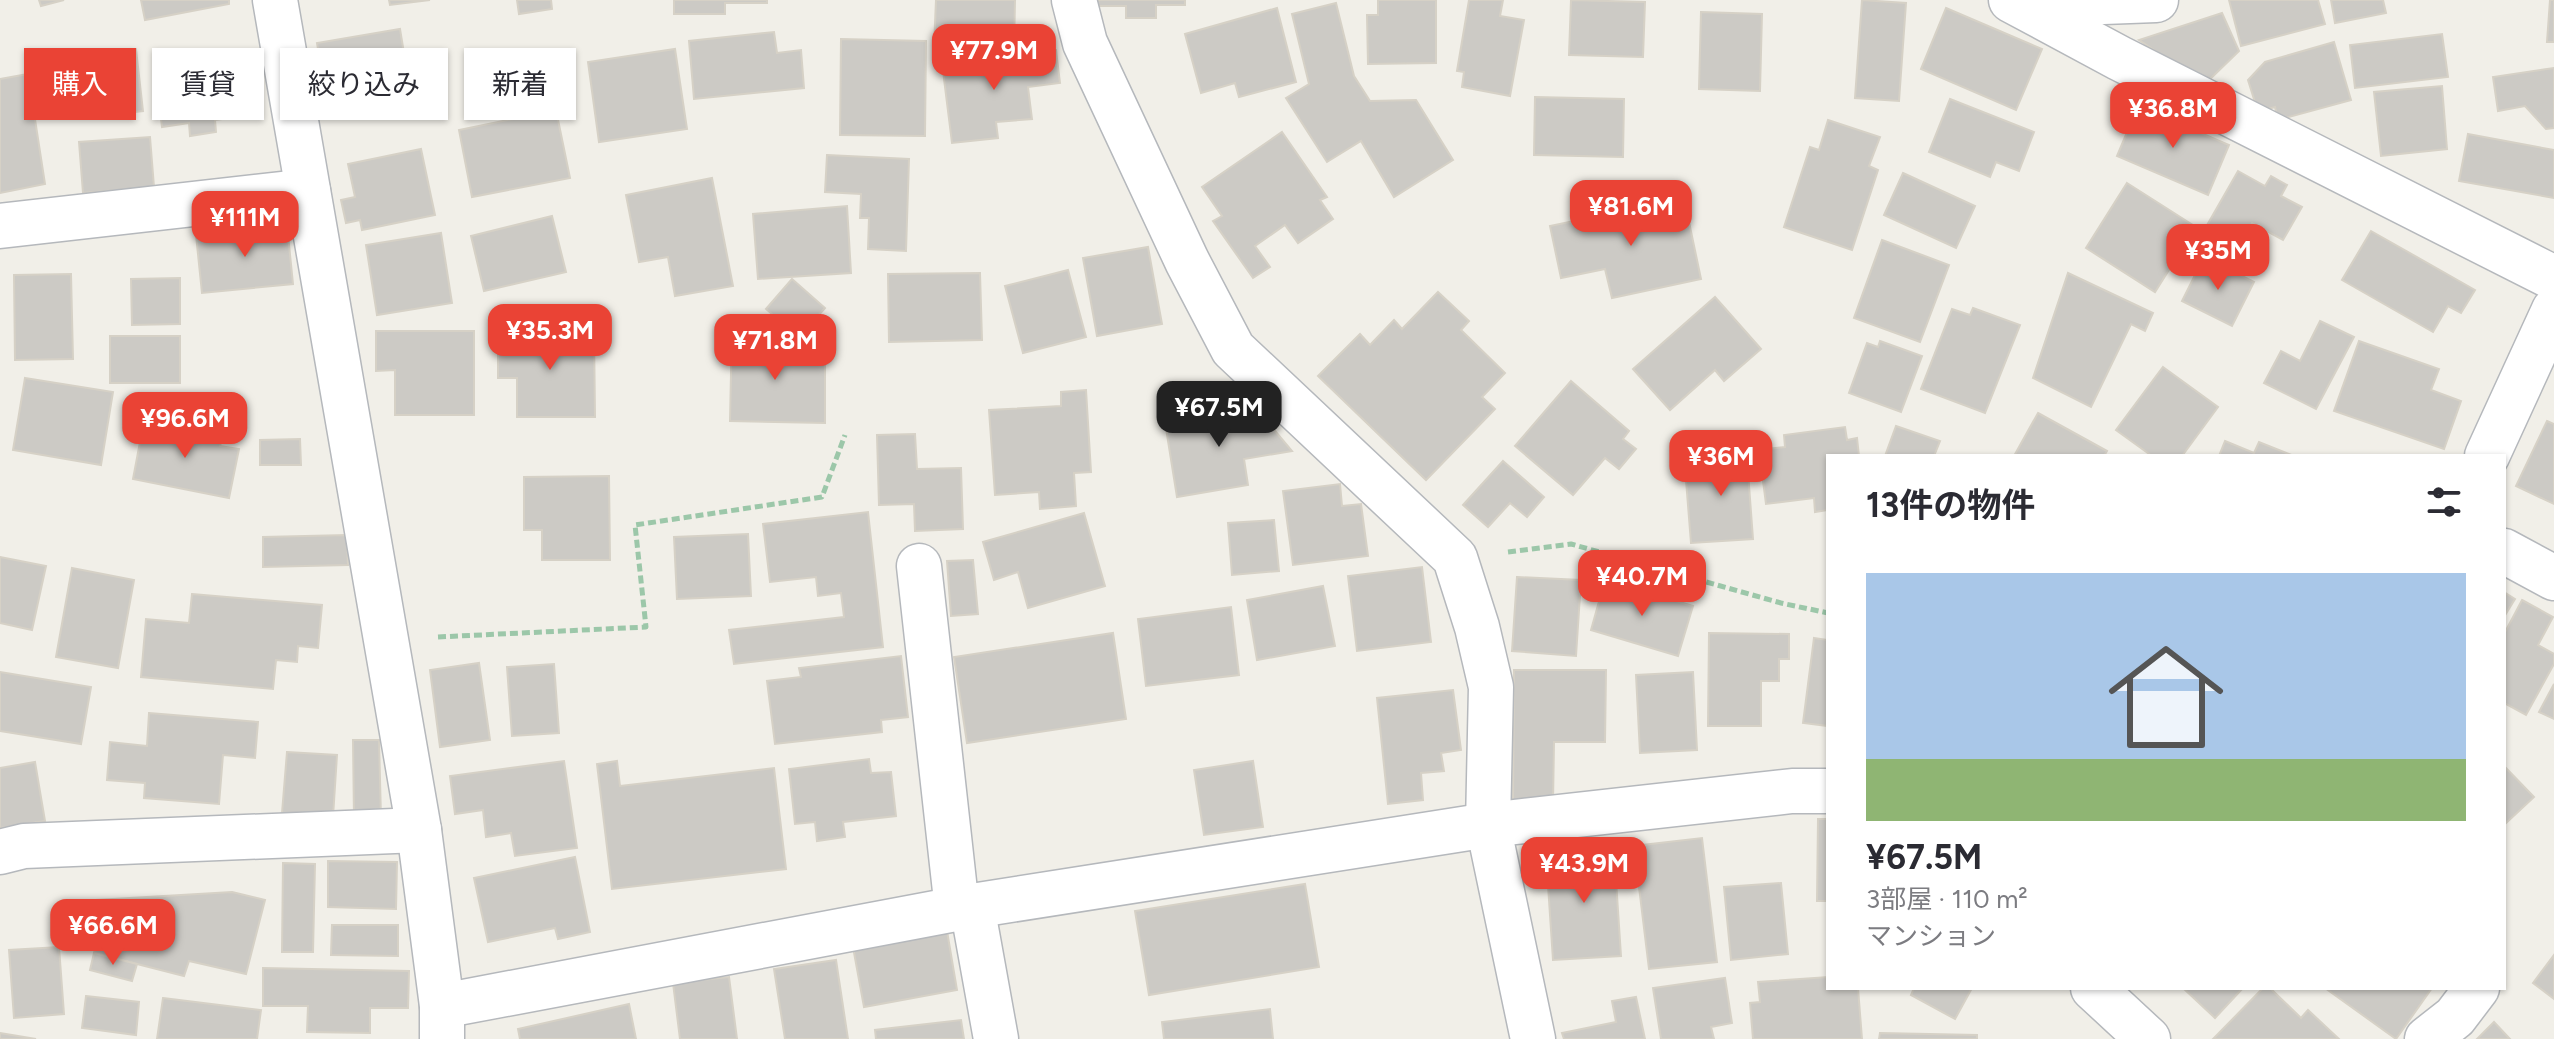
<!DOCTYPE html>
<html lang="ja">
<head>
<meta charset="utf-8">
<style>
	:root { --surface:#fff; --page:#f7f7f7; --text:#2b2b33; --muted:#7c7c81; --line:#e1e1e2; --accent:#ea4335 }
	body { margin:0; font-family:Figtree,"Noto Sans JP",sans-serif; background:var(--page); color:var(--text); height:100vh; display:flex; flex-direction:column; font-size:30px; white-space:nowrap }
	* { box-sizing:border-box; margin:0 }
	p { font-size:26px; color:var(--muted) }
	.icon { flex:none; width:44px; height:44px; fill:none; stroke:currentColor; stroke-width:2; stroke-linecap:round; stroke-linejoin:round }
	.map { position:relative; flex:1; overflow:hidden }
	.drawer { position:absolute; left:1826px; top:454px; width:680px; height:536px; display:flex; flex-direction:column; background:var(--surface); border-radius:0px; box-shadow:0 2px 6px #0004 }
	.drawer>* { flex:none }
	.top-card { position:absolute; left:24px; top:48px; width:760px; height:72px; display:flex; gap:16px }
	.price { position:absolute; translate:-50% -68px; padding:0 18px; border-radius:16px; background:var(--accent); color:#fff; font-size:26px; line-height:52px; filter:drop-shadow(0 2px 4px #0008) }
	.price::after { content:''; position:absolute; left:50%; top:48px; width:24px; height:18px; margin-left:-12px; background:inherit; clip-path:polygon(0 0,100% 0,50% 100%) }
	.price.selected { background:#222; color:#fff }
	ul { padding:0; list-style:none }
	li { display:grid; align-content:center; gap:16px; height:424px; padding:0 40px }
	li+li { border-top:2px solid var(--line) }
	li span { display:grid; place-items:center; height:248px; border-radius:0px; color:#555 }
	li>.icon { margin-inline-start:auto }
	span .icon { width:144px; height:144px; fill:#fffc; stroke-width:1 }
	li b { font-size:34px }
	h2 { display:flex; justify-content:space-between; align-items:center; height:96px; padding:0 40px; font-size:34px }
	.tag { padding:0 28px; border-radius:0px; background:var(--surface); box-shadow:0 2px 6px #0004; font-size:28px; line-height:72px }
	.tag.selected { background:var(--accent); color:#fff }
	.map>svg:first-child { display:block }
	.building { fill:#cccac5; stroke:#d6d1c6; stroke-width:2 }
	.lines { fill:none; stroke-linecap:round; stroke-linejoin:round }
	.minor-casing { stroke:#b5b8bc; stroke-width:47 }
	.path { stroke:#9cc7a9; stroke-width:5; stroke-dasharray:8 4; stroke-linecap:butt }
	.minor { stroke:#fff; stroke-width:44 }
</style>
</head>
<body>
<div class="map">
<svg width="2554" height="1039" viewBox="0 0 2554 1039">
	<rect width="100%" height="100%" fill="#f1efe8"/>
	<g class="building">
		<polygon points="39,0 64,0 41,6"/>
		<polygon points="141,0 229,0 229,4 145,20"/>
		<polygon points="389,0 430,0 390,5"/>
		<polygon points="517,0 551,0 552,9 519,14"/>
		<polygon points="674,0 767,0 767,3 725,3 725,14 674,14"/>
		<polygon points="936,0 1015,0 1014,49 934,47"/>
		<polygon points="1092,0 1185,0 1185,5 1156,5 1156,18 1126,18 1126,6 1092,6"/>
		<polygon points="1378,0 1436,0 1436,63 1368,64 1367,15 1378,15"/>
		<polygon points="1469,0 1503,0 1500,16 1524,20 1510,96 1462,87 1464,72 1457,71"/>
		<polygon points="1571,0 1645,2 1643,57 1569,55"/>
		<polygon points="1862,0 1906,3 1899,101 1855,98"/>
		<polygon points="2229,0 2318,0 2325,24 2241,46"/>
		<polygon points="2331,0 2383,0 2386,13 2335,23"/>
		<polygon points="2550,0 2554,0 2554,42 2547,42"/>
		<polygon points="1336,3 1354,76 1370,101 1416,100 1453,160 1394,197 1361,141 1327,162 1286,98 1309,84 1292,14"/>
		<polygon points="1277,8 1296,82 1239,97 1235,83 1201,93 1185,34"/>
		<polygon points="1946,8 2042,49 2016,110 1921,69"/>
		<polygon points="1701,12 1762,14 1760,91 1699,89"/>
		<polygon points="2222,13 2239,51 2205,84 2139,40"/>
		<polygon points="400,29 411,96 328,109 317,43"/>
		<polygon points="774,32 777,53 801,50 804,88 694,99 689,41"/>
		<polygon points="2442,34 2448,77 2355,88 2350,45"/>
		<polygon points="841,39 926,41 925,136 840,135"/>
		<polygon points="2334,42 2351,100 2278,120 2275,107 2258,112 2248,80 2265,62"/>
		<polygon points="136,49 143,111 115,114 62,95 58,58"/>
		<polygon points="675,49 687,129 599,142 588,62"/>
		<polygon points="249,50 257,114 215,120 216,132 190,136 189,123 162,127 154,63"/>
		<polygon points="1056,50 1060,83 1028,87 1032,119 996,122 998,138 952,143 942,63"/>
		<polygon points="2554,68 2554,128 2546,129 2525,106 2498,111 2493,77"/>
		<polygon points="28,74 45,184 0,193 0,79"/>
		<polygon points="2442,86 2447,149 2381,156 2374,92"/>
		<polygon points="1535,97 1624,99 1623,157 1534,155"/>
		<polygon points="1950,99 2034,132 2019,171 1996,162 1990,177 1929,152"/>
		<polygon points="2138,106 2229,145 2208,195 2117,156"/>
		<polygon points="556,110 570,178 472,197 459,130"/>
		<polygon points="1828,120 1880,137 1869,166 1878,170 1852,250 1784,227 1810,147 1819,150"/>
		<polygon points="1282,132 1327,197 1320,200 1333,219 1298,243 1285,225 1255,246 1270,267 1253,278 1213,221 1222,216 1202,187"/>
		<polygon points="2468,134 2554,150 2554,198 2459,181"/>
		<polygon points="150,137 154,187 83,193 79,142"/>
		<polygon points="421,149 435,215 362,230 360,220 346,223 341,200 355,197 348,164"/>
		<polygon points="827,155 909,159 906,251 868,249 869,218 860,218 861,194 825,192"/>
		<polygon points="2238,171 2265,186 2271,176 2287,185 2281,196 2302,207 2283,240 2252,223 2231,260 2198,241"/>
		<polygon points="1903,173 1975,206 1956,248 1884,215"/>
		<polygon points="712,178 733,286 675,296 668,257 639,262 626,195"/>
		<polygon points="2127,183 2196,227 2155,292 2086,248"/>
		<polygon points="1684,198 1701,279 1612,298 1605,269 1561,278 1550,226"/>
		<polygon points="847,206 851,273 758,279 753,214"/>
		<polygon points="552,216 566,272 484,291 471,236"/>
		<polygon points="287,225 293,284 202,293 196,235"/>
		<polygon points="2371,231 2475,290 2461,313 2448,306 2433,332 2342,280"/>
		<polygon points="441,233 452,303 377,315 366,245"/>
		<polygon points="1882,240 1949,265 1920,342 1854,318"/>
		<polygon points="1148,247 1162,324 1097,336 1083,258"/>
		<polygon points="2204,257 2254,282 2232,326 2182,301"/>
		<polygon points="1068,270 1086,337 1023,353 1005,286"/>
		<polygon points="980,273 982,340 889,342 888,274"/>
		<polygon points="2068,273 2153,313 2145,331 2131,324 2091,407 2033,378"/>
		<polygon points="71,274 73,359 15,360 14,275"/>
		<polygon points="180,278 180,324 132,325 131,279"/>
		<polygon points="792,279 825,308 799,337 766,309"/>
		<polygon points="1438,292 1469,321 1461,330 1505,373 1482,397 1495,409 1426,480 1318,376 1360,334 1370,345 1394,320 1402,329"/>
		<polygon points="1715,297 1761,349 1724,381 1715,370 1670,410 1633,369"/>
		<polygon points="1973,308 2020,325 1985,413 1921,389 1952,309 1970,315"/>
		<polygon points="2320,321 2354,337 2316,409 2264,383 2281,351 2300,361"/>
		<polygon points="732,326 764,327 763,352 825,353 825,423 730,421"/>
		<polygon points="376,331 474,331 474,415 395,415 395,370 376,371"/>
		<polygon points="594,331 595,417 517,417 517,378 498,378 498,332"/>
		<rect x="110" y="336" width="70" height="47"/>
		<polygon points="1880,341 1922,356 1901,412 1849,393 1867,343 1878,347"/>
		<polygon points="2359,341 2439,369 2431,390 2461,401 2444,449 2334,411"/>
		<polygon points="2163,367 2218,407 2182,456 2152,456 2116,430"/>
		<polygon points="25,378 113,392 101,465 13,450"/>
		<polygon points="1571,381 1629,431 1623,439 1636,449 1619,469 1605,458 1573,495 1515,446"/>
		<polygon points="1086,390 1091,472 1074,473 1076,506 1040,509 1039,492 995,495 989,410 1061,406 1061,392"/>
		<polygon points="1255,407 1292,451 1244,459 1248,485 1177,497 1165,422"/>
		<polygon points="2038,413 2107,451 2104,456 2014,456"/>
		<polygon points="144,421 223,436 220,446 239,449 229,498 133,479"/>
		<polygon points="2547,421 2554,424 2554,504 2516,486"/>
		<polygon points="1896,426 1940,441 1934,456 1885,456"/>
		<polygon points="1845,427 1847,440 1857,438 1859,456 1828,456 1828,510 1815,512 1814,498 1766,504 1759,450 1785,447 1784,435"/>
		<polygon points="915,434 917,469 961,468 963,529 915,531 914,504 879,505 877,435"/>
		<polygon points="300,439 301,465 260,465 260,440"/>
		<polygon points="2225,441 2254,453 2259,442 2294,456 2219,456"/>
		<polygon points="1746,445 1753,539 1691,543 1686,480 1709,479 1706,447"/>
		<polygon points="1503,461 1544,497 1527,517 1510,503 1488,527 1463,505"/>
		<polygon points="609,476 610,560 542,560 542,530 524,530 524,477"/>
		<polygon points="1340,484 1342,506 1361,504 1368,556 1293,565 1283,491"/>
		<polygon points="868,512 883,647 734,664 729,630 844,617 841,593 818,596 816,577 770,582 763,524"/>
		<polygon points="1084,513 1105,586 1028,608 1018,572 994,580 983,542"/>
		<polygon points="1274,520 1279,571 1232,575 1228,523"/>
		<polygon points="748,534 751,596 677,599 674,537"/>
		<polygon points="347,535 348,565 263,567 263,537"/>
		<polygon points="0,557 46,566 32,630 0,623"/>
		<polygon points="973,560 978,614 951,616 947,561"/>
		<polygon points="1422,567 1431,642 1357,651 1348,576"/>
		<polygon points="72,568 134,580 118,668 56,657"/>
		<polygon points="1517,577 1581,580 1576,656 1512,651"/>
		<polygon points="1605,580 1693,606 1678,656 1591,630"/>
		<polygon points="1323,586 1335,646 1257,660 1247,600"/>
		<polygon points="2504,592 2515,599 2504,617"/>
		<polygon points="192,594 322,605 318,648 298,646 297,662 276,660 273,689 141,677 146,619 189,623"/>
		<polygon points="2522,600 2553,617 2538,645 2554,654 2554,664 2526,715 2504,703 2504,634"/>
		<polygon points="1231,607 1239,675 1146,686 1138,619"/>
		<polygon points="1113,633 1126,719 967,743 954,657"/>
		<polygon points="1709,633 1789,634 1789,659 1779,659 1779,681 1761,681 1761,726 1708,726"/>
		<polygon points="1814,638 1828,640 1828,726 1803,723"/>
		<polygon points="901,656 908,717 881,720 882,732 775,744 767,681 801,677 799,668"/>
		<polygon points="479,663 490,740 440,747 430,670"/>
		<polygon points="554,664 559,733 512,736 507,667"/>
		<polygon points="1514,670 1606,670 1605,742 1554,742 1553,803 1513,803"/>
		<polygon points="0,672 91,687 81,744 0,731"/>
		<polygon points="1693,672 1697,750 1640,753 1636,675"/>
		<polygon points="2554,684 2554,719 2539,712"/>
		<polygon points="1453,690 1461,750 1441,753 1444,771 1421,773 1423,800 1388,804 1377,698"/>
		<polygon points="149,713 258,722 255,758 223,755 219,804 144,798 145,783 107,780 110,742 147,746"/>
		<polygon points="353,740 379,740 381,818 354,819"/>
		<polygon points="287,752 337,755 333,817 282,813"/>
		<polygon points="869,759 871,773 891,772 896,816 843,822 845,837 817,841 815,822 795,824 789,769"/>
		<polygon points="564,761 577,848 515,856 511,833 486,837 483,810 455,814 450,776"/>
		<polygon points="617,761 620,786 774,768 786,869 612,889 597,764"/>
		<polygon points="1253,761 1263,827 1204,835 1194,770"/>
		<polygon points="35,762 45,821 0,828 0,768"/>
		<polygon points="2504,766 2534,797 2504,825"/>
		<polygon points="1818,819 1828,819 1828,901 1817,901"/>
		<polygon points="1702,838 1717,962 1649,969 1634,846"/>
		<polygon points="1614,850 1621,956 1553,960 1546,855"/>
		<polygon points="575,857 590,932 558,939 555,928 488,942 474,878"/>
		<polygon points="328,861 397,862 396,909 328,907"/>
		<polygon points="283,863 315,864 313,952 282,952"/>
		<polygon points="1781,883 1788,954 1731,960 1724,887"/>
		<polygon points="1305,884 1319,967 1149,995 1135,911"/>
		<polygon points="232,892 265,900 246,974 189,961 184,976 94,953 97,941 71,934 79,901"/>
		<polygon points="332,925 398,925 398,956 331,955"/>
		<polygon points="947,931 957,990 864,1007 853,947"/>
		<polygon points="59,947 64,1014 14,1018 9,950"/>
		<polygon points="94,953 137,964 132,981 90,970"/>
		<polygon points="2554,955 2554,999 2533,983"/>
		<polygon points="836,960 848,1039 785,1039 774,969"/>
		<polygon points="263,968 409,971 408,1008 370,1008 370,1033 307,1032 308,1006 263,1006"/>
		<polygon points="729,977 737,1039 680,1039 673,983"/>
		<polygon points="1828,977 1828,988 1858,988 1862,1039 1753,1039 1750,1003 1760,1002 1758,982"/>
		<polygon points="1725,978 1732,1023 1711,1027 1714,1039 1661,1039 1653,988"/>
		<polygon points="1914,988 1972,988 1955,1019 1911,995"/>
		<polygon points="2183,988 2243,988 2215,1018"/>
		<polygon points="2263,988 2270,988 2301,1018 2308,1010 2339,1039 2213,1039"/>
		<polygon points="2325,988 2432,988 2396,1039"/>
		<polygon points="86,996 139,1002 136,1035 82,1028"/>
		<polygon points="1636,997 1645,1039 1564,1039 1562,1033 1616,1022 1612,1001"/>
		<polygon points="163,998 261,1010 257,1039 157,1039"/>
		<polygon points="629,1004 636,1039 520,1039 518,1029"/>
		<polygon points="1270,1009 1273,1039 1164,1039 1162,1022"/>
		<polygon points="961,1020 964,1039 876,1039 875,1030"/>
		<polygon points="2494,1022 2510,1039 2477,1039"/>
		<polygon points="0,1033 36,1039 0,1039"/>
		<polygon points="1880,1033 1977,1035 1977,1039 1879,1039"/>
	</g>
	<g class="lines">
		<defs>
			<g id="minor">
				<polyline points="275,0 419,830 442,1006 442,1039"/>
				<polyline points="1074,0 1085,43 1187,261 1233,349 1455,558 1477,627 1491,687 1488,825 1533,1039"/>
				<polyline points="2011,0 2119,58 2554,278"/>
				<polyline points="2024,5 2156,0"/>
				<polyline points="0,226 308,191"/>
				<polyline points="2487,456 2554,310"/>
				<polyline points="2504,551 2554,578"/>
				<polyline points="919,566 957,909"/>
				<polyline points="0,852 24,846 419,830"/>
				<polyline points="972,906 996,1039"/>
				<polyline points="2093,988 2148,1039"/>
				<polyline points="442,1006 972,906 1488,825 1792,791 1828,791"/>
				<polyline points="2427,1039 2455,1017 2477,988"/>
			</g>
		</defs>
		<use href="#minor" class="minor-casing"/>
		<g class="path">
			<polyline points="1508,552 1571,544 1781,603 1828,613"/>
			<polyline points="438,637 646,627 635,525 822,497 845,435"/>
		</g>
		<use href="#minor" class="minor"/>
	</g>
</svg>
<b class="price" style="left:994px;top:92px">¥77.9M</b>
<b class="price" style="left:2173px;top:150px">¥36.8M</b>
<b class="price" style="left:1631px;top:248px">¥81.6M</b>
<b class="price" style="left:245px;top:259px">¥111M</b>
<b class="price" style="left:2218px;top:292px">¥35M</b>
<b class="price" style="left:550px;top:372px">¥35.3M</b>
<b class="price" style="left:775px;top:382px">¥71.8M</b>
<b class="price selected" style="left:1219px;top:449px">¥67.5M</b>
<b class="price" style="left:185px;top:460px">¥96.6M</b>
<b class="price" style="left:1721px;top:498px">¥36M</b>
<b class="price" style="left:1642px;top:618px">¥40.7M</b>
<b class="price" style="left:1584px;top:905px">¥43.9M</b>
<b class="price" style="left:113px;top:967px">¥66.6M</b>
<div class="top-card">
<a class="tag selected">購入</a>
<a class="tag">賃貸</a>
<a class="tag">絞り込み</a>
<a class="tag">新着</a>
</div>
<section class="drawer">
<h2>13件の物件<svg class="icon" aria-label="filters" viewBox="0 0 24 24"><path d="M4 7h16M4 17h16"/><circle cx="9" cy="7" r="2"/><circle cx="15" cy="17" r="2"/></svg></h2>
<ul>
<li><span style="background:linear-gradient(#a9c7e8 75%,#8fb573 0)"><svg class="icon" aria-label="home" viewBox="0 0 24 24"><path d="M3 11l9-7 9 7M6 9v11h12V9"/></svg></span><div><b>¥67.5M</b><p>3部屋 · 110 m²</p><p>マンション</p></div></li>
</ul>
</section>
</div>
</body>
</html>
